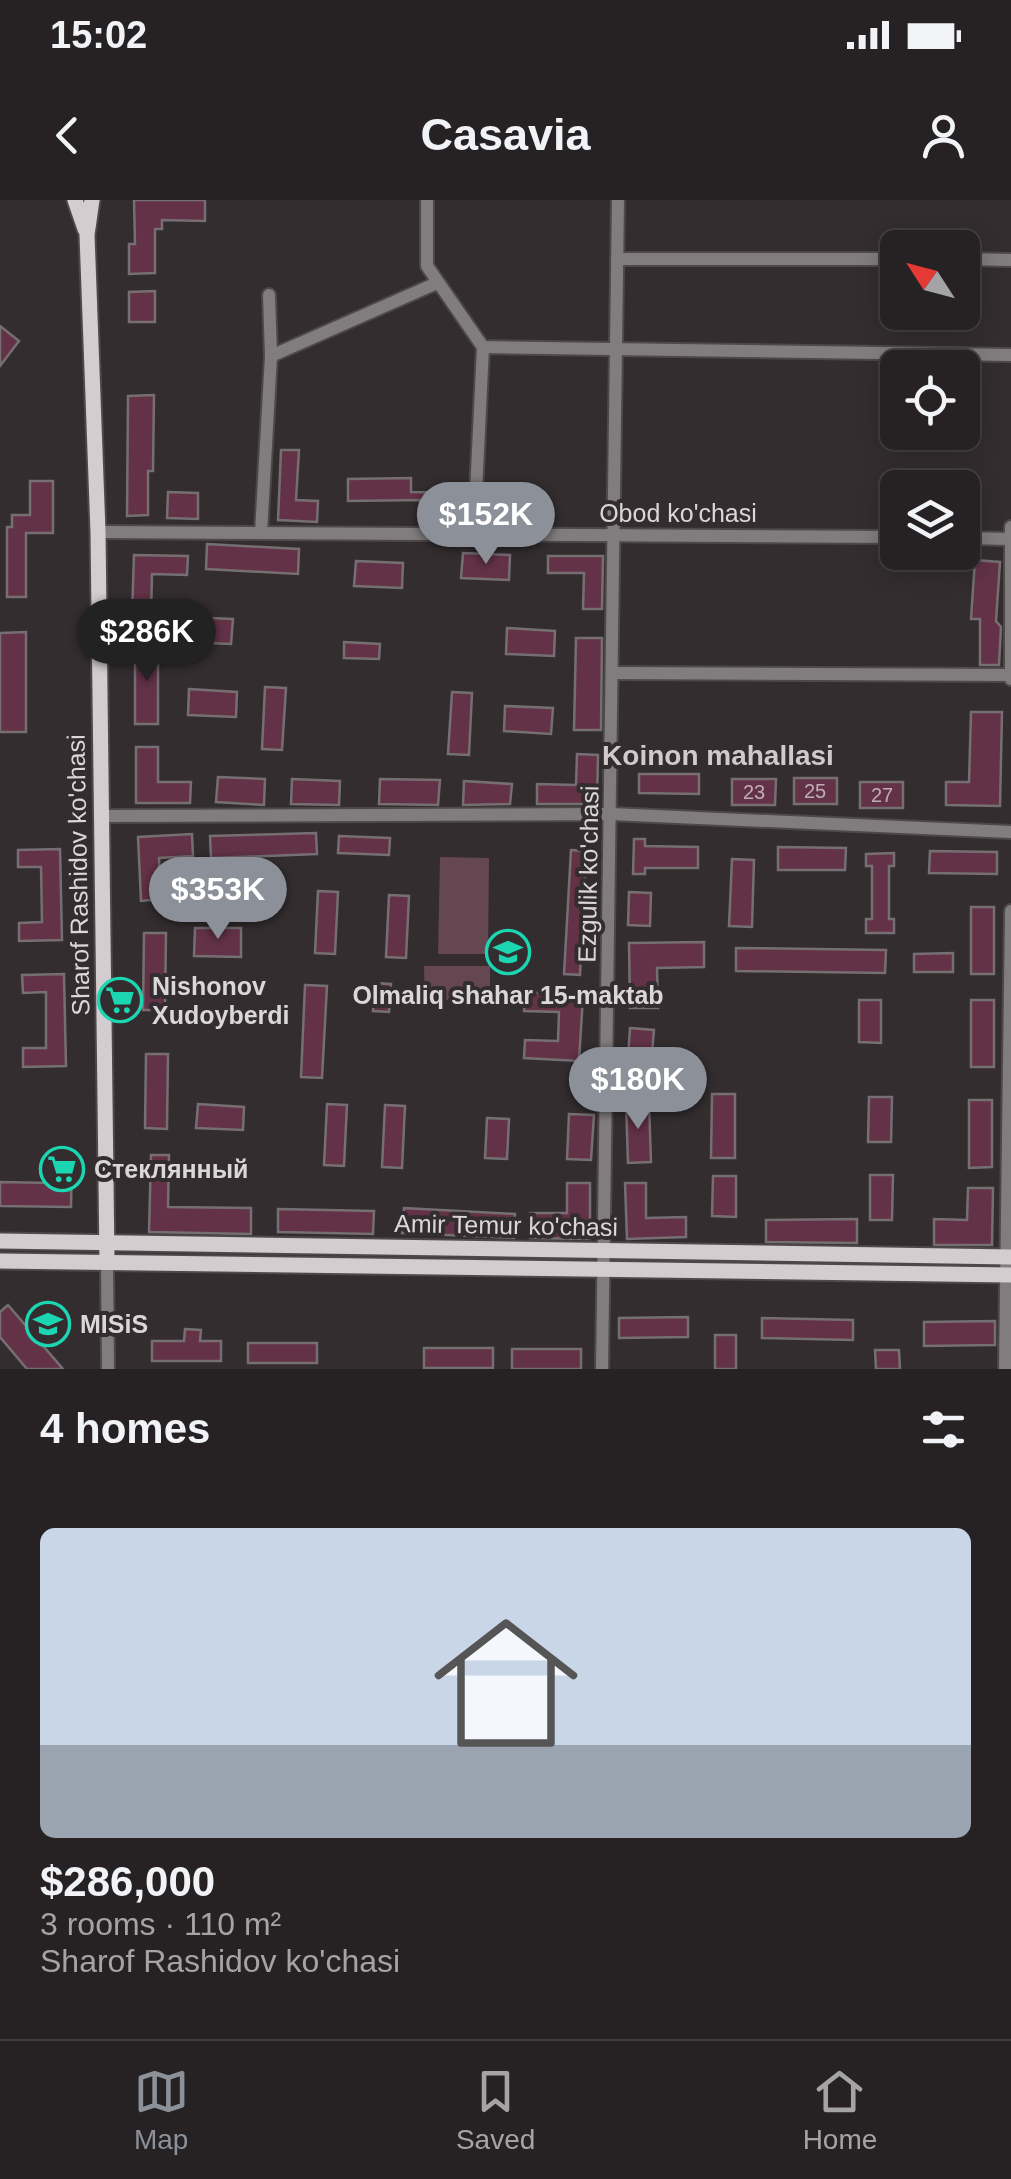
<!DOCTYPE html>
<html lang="en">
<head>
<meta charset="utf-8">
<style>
	:root { --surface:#262223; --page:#2e2a2b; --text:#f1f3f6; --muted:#a4a4a6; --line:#423f41; --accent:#8c9099 }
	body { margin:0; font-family:Helvetica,sans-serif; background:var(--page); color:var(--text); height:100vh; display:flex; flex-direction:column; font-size:38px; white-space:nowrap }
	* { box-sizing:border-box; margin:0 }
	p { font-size:32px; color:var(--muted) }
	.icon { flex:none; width:55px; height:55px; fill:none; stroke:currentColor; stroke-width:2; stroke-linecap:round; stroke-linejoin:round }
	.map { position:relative; height:1169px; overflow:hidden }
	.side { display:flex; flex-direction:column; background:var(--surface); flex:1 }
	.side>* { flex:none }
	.needle { width:65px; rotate:306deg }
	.controls { position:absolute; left:880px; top:30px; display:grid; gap:20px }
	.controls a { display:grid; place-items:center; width:100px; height:100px; border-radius:15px; background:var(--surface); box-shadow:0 5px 25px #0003,0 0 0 2px var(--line); font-size:50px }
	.price { position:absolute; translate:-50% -85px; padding:0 22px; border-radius:35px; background:var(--accent); color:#fff; font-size:32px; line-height:65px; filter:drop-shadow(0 2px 5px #0008) }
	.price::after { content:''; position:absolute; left:50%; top:60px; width:30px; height:22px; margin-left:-15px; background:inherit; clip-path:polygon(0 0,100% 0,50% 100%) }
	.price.current { background:#222; color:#fff }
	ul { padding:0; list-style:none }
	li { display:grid; align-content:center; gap:20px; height:530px; padding:0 40px }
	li+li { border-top:2px solid var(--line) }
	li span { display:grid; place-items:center; height:310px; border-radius:15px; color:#555 }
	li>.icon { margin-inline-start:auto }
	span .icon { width:180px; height:180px; fill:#fffc; stroke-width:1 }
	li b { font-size:42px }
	h2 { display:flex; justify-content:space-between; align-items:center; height:120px; padding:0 40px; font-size:42px }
	.status { display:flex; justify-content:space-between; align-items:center; height:70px; padding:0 50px; background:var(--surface); direction:ltr }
	.status svg { height:28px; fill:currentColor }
	header { display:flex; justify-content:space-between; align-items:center; height:130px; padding:0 40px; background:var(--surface); font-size:45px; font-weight:800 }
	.dock { display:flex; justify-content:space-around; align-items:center; height:140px; border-top:2px solid var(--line); background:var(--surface); font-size:28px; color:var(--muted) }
	.dock a { display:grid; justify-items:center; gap:5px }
	.dock .current { color:var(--accent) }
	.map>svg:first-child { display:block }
	.green { fill:#654752 }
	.building { fill:#633247; stroke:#766f72; stroke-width:2.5 }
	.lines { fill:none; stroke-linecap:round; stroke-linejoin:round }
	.minor-casing { stroke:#4e484a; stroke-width:16 }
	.major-casing { stroke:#4e484a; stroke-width:19 }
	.minor { stroke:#817d7e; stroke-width:12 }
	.major { stroke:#d3cdcf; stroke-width:15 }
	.labels { text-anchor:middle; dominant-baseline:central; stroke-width:8; stroke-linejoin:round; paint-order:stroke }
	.number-label { font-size:20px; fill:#bdaeb4 }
	.street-label { font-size:25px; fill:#dbd7d8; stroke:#332d2f }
	.poi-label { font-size:25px; font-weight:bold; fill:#dbd7d8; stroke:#332d2f; text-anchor:start }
	.neighbourhood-label { font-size:28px; font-weight:bold; fill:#d1c9cc; stroke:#332d2f }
</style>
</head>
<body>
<div class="status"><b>15:02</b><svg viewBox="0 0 49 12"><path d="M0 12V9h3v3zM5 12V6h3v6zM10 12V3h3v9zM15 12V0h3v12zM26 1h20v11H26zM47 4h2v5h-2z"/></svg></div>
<header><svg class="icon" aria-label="back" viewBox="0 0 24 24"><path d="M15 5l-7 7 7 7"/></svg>Casavia<svg class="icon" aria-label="person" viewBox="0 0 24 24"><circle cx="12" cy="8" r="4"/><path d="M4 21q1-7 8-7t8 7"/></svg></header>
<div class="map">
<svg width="1011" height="1169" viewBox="0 0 1011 1169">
	<rect width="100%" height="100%" fill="#332d2f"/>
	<g class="green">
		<polygon points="440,657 489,658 488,754 438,754"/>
		<polygon points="424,766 490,766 490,800 425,800"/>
	</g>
	<g class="building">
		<polygon points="134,0 205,0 205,21 162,20 162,29 155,29 155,73 129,74 129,44 135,44"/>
		<polygon points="155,91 155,122 129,122 129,92"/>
		<polygon points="0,126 19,141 0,166"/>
		<polygon points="154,195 153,271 148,271 148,315 127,316 128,196"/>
		<polygon points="281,250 299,250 296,300 318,301 317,322 278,320"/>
		<polygon points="411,278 411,292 466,293 464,324 420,322 420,300 348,301 348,279"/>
		<polygon points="30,281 53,281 53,333 26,333 26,397 7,397 7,327 12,327 12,315 30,315"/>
		<polygon points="168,292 198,293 198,319 167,318"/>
		<polygon points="207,344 299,349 298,374 206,369"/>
		<polygon points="463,353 510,355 509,380 461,378"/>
		<polygon points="134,355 188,356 187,375 152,374 151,415 132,414"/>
		<polygon points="548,356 603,356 602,409 583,409 584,373 548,373"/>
		<polygon points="975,360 1000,362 996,421 1001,427 999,465 980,465 980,419 971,419"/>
		<polygon points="356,361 403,363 402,388 354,386"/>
		<polygon points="185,417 233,419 231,444 184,442"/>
		<polygon points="507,428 555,431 554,456 506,454"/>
		<polygon points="26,432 26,532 0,532 0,433"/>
		<polygon points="576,438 602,438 601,530 574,530"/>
		<polygon points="344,442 380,444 379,459 344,458"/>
		<rect x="135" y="444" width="23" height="80"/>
		<polygon points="265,487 286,488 282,550 262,549"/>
		<polygon points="189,489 237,492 236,517 188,515"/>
		<polygon points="452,492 472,493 469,555 448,554"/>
		<polygon points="505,506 553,508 551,534 504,531"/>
		<polygon points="971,512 1002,512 1000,606 946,605 946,582 969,582"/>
		<polygon points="136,547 158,547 158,582 191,582 190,603 136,603"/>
		<polygon points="577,554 598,555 597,604 537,604 537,584 576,585"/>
		<polygon points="639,574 699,574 699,594 639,593"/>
		<polygon points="218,577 265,579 264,605 216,602"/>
		<rect x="794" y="578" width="43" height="26"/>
		<polygon points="292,579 340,581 339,605 291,604"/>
		<polygon points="380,579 440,580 438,605 379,604"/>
		<polygon points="732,579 776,579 775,605 732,605"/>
		<polygon points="464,581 512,584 510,604 463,605"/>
		<rect x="860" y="582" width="43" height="26"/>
		<polygon points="316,633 317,654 211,658 210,636"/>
		<polygon points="192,634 193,656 159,658 161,699 141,701 138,637"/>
		<polygon points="339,636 390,638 389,655 338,653"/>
		<polygon points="634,639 645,639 645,646 698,647 698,668 645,668 645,674 633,674"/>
		<polygon points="778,647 846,648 845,670 778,670"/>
		<polygon points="60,649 62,740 19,741 19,723 42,722 41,667 18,667 18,650"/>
		<polygon points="571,650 586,651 580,775 564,774"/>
		<polygon points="930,651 997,652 997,674 929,673"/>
		<polygon points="894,653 894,666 889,666 889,719 894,719 894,733 866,733 866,719 872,719 872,666 866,666 866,654"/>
		<polygon points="732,659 754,660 752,727 729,726"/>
		<polygon points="318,691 338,692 335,754 315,753"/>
		<polygon points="629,692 651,693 650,726 628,725"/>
		<polygon points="389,695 409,696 406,758 386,757"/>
		<rect x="971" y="707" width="23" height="67"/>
		<polygon points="195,728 241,728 241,757 194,756"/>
		<polygon points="144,733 166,733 165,810 143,810"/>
		<polygon points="704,742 704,767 657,768 658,808 630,808 629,743"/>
		<polygon points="736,748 886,750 885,773 736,771"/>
		<polygon points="953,753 953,772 914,772 914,754"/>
		<polygon points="64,774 66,866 23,867 23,848 46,848 46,792 23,793 22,775"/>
		<polygon points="375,783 391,784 389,812 373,811"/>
		<polygon points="305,785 327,786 322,878 301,877"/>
		<polygon points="525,792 583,796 579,861 524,858 525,840 558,841 559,812 524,811"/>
		<polygon points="859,800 881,800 881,843 859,842"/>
		<rect x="971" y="800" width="23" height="67"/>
		<polygon points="630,828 654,830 649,887 626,886"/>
		<polygon points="146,854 168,854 167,929 145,928"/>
		<polygon points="712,894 735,894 735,958 711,958"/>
		<polygon points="869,897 892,897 891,942 868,942"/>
		<polygon points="969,900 992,900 992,967 969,968"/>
		<polygon points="649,902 651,962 628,963 626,903"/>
		<polygon points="198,904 244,907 243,930 196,928"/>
		<polygon points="327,904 347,905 344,966 324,965"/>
		<polygon points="385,905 405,906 402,968 382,967"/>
		<polygon points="569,914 594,915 591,960 567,959"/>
		<polygon points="487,918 509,919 507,959 485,958"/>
		<polygon points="53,955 72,956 71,1007 0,1006 0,982 52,983"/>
		<polygon points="151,955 169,955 168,1007 251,1008 251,1034 149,1032"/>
		<polygon points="870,975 893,975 892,1020 870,1020"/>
		<polygon points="713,976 736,976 736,1017 712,1016"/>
		<polygon points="567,983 590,983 590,1039 530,1038 530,1013 567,1013"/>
		<polygon points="625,983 646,983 646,1018 686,1017 686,1037 627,1039"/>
		<polygon points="968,988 993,988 992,1045 934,1045 934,1019 967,1020"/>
		<polygon points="404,1008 515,1014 514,1038 402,1033"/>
		<polygon points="278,1009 374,1011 373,1034 278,1032"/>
		<polygon points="857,1019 857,1043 766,1042 766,1020"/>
		<polygon points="8,1105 63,1169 27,1169 0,1137 0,1112"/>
		<polygon points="688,1117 688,1137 619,1138 619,1118"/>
		<polygon points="762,1118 853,1120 853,1140 762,1138"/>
		<polygon points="995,1121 995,1145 924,1146 924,1122"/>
		<polygon points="185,1129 201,1130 200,1141 221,1141 221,1161 152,1161 152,1141 184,1141"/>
		<rect x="715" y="1135" width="21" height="34"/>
		<rect x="248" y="1143" width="69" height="20"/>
		<rect x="424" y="1148" width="69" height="20"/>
		<rect x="512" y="1149" width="69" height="20"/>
		<polygon points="875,1150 899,1150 900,1169 876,1169"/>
	</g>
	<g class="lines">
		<defs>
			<g id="minor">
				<polyline points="427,0 427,66 483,147 1011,155"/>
				<polyline points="617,59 898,59"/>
				<polyline points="962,59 1011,60"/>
				<polyline points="271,156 437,83"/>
				<polyline points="98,332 898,337"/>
				<polyline points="261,333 271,156 269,95"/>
				<polyline points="474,334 483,147"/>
				<polyline points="962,338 1011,339"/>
				<polyline points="612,473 1011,475"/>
				<polyline points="1011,479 1011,327"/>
				<polyline points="102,616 611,614 1011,632"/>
				<polyline points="107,1062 108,1169"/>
				<polyline points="602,1169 618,0"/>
				<polyline points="1005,1169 1011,711"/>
			</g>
			<g id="major">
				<polyline points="75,0 85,29"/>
				<polyline points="92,0 87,35 98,332 107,1062"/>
				<polyline points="0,1041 1011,1057"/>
				<polyline points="0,1061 1011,1075"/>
			</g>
		</defs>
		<use href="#minor" class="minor-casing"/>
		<use href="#major" class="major-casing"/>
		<use href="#minor" class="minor"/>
		<use href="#major" class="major"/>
	</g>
	<defs>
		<symbol id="school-ring" viewBox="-11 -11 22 22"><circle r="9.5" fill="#332d2f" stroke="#1cd5b1" stroke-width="1.5"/><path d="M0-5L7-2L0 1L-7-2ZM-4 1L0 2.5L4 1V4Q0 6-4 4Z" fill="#1cd5b1"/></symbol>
		<symbol id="supermarket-ring" viewBox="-11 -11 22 22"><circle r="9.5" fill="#332d2f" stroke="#1cd5b1" stroke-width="1.5"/><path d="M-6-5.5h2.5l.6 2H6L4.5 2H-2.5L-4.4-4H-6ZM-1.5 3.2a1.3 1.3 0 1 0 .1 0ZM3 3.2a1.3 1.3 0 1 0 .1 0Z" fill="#1cd5b1"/></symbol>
		<symbol id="university-ring" viewBox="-11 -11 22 22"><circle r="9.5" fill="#332d2f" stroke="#1cd5b1" stroke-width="1.5"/><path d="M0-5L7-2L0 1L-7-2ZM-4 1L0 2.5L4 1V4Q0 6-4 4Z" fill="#1cd5b1"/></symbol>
	</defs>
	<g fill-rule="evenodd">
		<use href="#school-ring" x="483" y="727" width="50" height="50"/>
		<use href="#supermarket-ring" x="95" y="775" width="50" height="50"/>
		<use href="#supermarket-ring" x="37" y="944" width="50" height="50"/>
		<use href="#university-ring" x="23" y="1099" width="50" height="50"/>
	</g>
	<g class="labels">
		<g class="number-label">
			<text x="815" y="591">25</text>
			<text x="754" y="592">23</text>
			<text x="882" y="595">27</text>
		</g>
		<g class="street-label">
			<text x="678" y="313">Obod ko'chasi</text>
			<text transform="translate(588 674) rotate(-89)">Ezgulik ko'chasi</text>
			<text transform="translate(78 675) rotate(-91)">Sharof Rashidov ko'chasi</text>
			<text transform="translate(506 1025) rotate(1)">Amir Temur ko'chasi</text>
		</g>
		<g class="poi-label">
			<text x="152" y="786">Nishonov<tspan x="152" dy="29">Xudoyberdi</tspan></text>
			<text x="508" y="795" text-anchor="middle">Olmaliq shahar 15-maktab</text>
			<text x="94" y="969">Стеклянный</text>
			<text x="80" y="1124">MISiS</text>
		</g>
		<g class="neighbourhood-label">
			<text x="718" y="555">Koinon mahallasi</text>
		</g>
	</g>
</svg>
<div class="controls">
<a><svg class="needle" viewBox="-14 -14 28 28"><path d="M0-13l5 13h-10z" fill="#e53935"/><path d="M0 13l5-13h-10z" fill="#a4a4a6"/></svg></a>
<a><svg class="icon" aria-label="locate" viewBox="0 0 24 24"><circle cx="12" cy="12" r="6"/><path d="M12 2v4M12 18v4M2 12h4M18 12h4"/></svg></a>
<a><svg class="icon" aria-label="layers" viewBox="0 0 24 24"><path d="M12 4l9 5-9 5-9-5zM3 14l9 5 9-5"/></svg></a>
</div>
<b class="price" style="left:486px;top:367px">$152K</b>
<b class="price current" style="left:147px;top:484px">$286K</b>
<b class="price" style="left:218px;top:742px">$353K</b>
<b class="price" style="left:638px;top:932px">$180K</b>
</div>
<section class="side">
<h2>4 homes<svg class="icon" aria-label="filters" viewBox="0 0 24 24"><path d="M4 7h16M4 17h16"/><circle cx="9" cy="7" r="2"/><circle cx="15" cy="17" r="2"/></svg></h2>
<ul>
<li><span style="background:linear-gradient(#c9d6e8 70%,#9aa5b1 0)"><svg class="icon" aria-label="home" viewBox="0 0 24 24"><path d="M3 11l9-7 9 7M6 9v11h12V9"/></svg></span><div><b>$286,000</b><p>3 rooms · 110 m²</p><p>Sharof Rashidov ko'chasi</p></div></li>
</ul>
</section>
<nav class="dock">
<a class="current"><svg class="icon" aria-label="map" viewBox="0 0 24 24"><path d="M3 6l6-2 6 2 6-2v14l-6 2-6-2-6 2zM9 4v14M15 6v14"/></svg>Map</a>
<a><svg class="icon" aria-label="saved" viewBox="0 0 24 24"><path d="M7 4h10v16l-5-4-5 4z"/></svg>Saved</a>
<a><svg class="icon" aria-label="home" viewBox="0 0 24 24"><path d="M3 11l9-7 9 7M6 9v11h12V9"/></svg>Home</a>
</nav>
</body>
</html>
